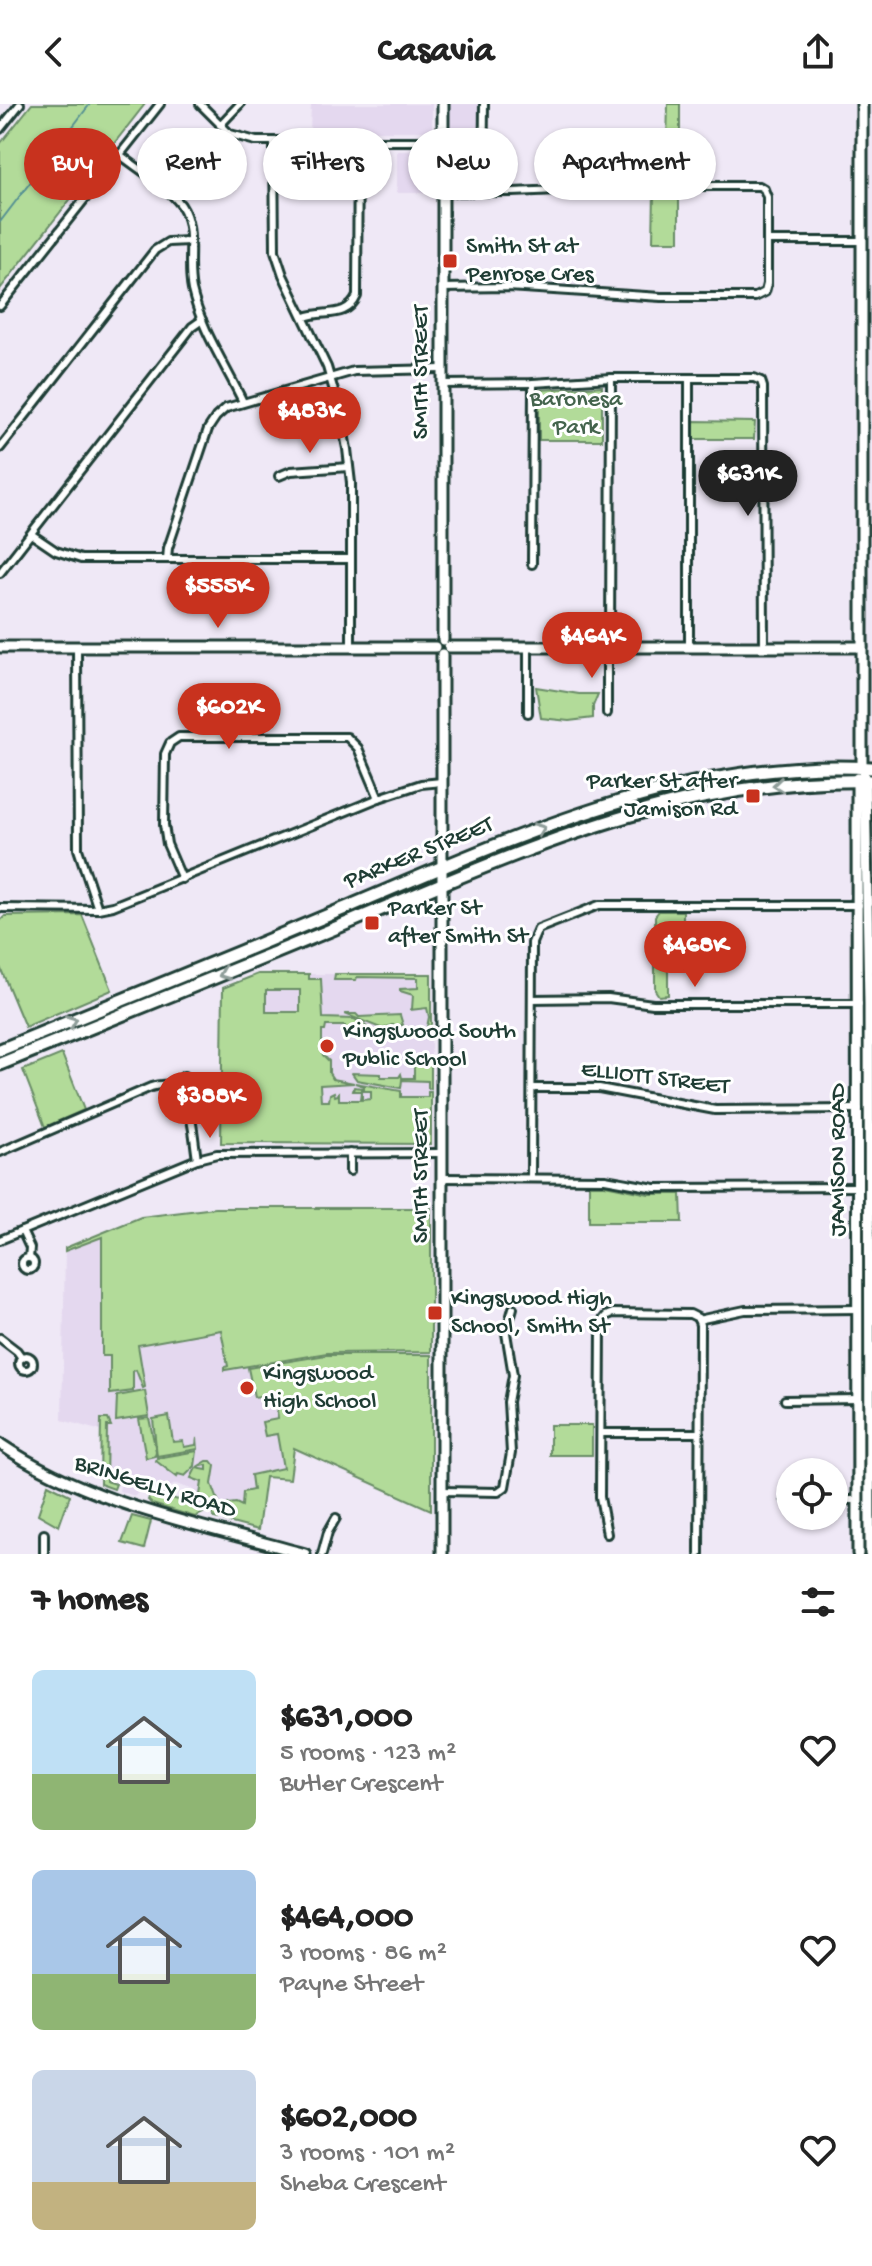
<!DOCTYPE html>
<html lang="en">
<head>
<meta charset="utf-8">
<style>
	:root { --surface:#fff; --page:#f6f6f6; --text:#222; --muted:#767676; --accent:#c8321e }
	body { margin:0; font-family:"Gochi Hand",sans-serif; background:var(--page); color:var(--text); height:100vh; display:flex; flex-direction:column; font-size:30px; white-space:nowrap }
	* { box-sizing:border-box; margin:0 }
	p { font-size:26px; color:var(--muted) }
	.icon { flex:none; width:44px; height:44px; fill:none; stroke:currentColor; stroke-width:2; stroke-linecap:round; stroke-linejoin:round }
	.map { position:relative; height:1450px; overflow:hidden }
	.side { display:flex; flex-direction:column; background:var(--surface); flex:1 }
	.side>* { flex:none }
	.guide { position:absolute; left:24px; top:24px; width:824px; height:72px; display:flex; gap:16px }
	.controls { position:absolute; left:776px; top:1354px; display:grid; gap:16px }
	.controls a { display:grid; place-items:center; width:72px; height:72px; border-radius:50%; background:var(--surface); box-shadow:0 2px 6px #0004; font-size:40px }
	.price { position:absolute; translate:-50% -68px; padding:0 18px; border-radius:28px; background:var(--accent); color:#fff; font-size:26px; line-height:52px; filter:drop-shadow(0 2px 4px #0008) }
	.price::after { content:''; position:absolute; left:50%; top:48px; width:24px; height:18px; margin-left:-12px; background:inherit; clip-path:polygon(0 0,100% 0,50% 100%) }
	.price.on { background:#222; color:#fff }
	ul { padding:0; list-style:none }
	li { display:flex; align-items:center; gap:24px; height:200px; padding:0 32px }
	li span { display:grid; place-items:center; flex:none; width:224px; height:160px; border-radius:12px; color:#555 }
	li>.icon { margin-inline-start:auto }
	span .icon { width:96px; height:96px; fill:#fffc; stroke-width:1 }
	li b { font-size:34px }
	h2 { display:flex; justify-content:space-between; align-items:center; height:96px; padding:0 32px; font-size:34px }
	.pill { padding:0 28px; border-radius:36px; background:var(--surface); box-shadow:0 2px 6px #0004; font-size:28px; line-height:72px }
	.pill.on { background:var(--accent); color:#fff }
	header { display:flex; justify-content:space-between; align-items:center; height:104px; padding:0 32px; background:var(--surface); font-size:36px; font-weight:800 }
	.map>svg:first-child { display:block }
	.built { fill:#e4d8ef }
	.green { fill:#b2db99; stroke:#688c66; stroke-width:2; fill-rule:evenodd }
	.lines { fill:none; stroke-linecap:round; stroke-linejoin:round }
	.stream { stroke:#549093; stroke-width:2 }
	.street-casing { stroke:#1f3d34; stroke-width:12 }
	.secondary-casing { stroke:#1f3d34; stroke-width:15 }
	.highway-casing { stroke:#1f3d34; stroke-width:17 }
	.street { stroke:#fff; stroke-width:6 }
	.secondary { stroke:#fff; stroke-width:9 }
	.highway { stroke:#fff; stroke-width:11 }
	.oneway { stroke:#8f9e9a }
	.poi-dot { fill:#c8321e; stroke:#fff; stroke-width:3 }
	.labels { text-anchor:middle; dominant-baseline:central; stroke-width:6; stroke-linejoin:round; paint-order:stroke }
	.poi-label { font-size:24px; fill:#1f3d34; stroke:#fff; text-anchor:start }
	.street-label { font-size:24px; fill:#1f3d34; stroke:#fff }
	.park-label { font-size:24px; fill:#44644d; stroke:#fff }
</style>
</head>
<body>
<header><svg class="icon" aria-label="back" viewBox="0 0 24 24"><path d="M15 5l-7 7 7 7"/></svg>Casavia<svg class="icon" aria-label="share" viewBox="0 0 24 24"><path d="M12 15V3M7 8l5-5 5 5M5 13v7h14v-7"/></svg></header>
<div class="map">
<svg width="872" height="1450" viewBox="0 0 872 1450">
	<rect width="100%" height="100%" fill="#efe8f6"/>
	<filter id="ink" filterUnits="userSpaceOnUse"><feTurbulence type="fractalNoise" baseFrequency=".0125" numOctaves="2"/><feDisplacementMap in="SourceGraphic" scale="16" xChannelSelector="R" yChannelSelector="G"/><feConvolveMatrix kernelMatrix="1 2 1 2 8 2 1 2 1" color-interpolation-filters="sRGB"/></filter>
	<g filter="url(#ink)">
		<g class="built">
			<polygon points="311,0 432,0 432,24 429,27 310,27"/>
			<polygon points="449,0 481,0 481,83 449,84"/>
			<polygon points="397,47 428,47 433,51 433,89 397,89"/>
			<polygon points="258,870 431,870 431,1001 222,1001 223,884"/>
			<polygon points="215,1104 431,1104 431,1406 294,1344 290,1375 265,1373 258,1426 214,1414 210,1397 195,1390 194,1386 176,1380 170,1383 147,1377 135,1392 119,1387 120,1381 116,1380 114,1385 100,1380 101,1327 62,1316 65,1144 141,1113"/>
		</g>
		<g class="green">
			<polygon points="32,0 145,0 0,185 0,40"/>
			<polygon points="668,0 680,0 680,38 684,39 684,75 654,75 654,38 667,38"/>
			<polygon points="654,89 679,89 679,137 653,137"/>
			<polygon points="602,282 602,336 539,336 539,286"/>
			<polygon points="694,317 755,318 754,335 694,335"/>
			<polygon points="536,583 579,590 598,590 593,602 593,614 569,617 541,614"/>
			<polygon points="659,807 683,807 683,849 668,850 668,891 659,892 655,886 655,812"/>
			<polygon points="82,811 112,886 25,923 0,863 0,817 5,812"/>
			<path d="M 258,870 L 309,870 L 309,875 L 321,875 L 323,914 L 354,915 L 367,923 L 362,928 L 345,927 L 345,922 L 326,922 L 325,927 L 322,927 L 322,950 L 329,957 L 329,969 L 333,975 L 354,979 L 320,981 L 321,997 L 329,997 L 330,990 L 334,988 L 335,992 L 338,991 L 339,987 L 339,996 L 360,996 L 361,987 L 353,987 L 354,983 L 362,984 L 362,996 L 371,995 L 371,987 L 364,987 L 364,982 L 355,979 L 401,987 L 401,993 L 428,993 L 428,988 L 431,988 L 431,1040 L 221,1039 L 223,884 ZM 266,886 L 300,886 L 300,908 L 266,908 Z"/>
			<polygon points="335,870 431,870 431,926 427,923 429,913 427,904 410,906 412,905 413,891 400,887 400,885 418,884 418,874 357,873 356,876 334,876"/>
			<polygon points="345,910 356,910 359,913 400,911 403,921 392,921 383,925"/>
			<polygon points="62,950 84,1006 45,1023 23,966"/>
			<polygon points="420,955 431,955 431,985 428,984 428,977 402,976 401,984 357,976 352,969 381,970 381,973 399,973 401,970 402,974 414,974 414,960 420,960"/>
			<polygon points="589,1081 605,1081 649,1090 681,1090 682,1118 589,1118"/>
			<polygon points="215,1104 431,1104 431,1248 327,1249 225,1266 225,1263 228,1262 221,1226 138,1241 145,1283 143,1284 136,1266 133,1267 133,1287 110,1290 110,1252 102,1252 102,1133 65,1147 65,1144 141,1113"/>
			<polygon points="326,1251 431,1251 431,1406 294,1344 290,1375 265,1373 258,1426 224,1417 228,1400 236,1399 242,1402 243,1388 253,1386 251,1371 283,1364 277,1330 265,1332 262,1318 278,1315 275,1290 254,1293 248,1264"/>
			<polygon points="145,1287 149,1312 116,1317 117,1292"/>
			<polygon points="169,1312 173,1338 183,1337 184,1343 196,1341 197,1334 198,1345 157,1352 153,1315"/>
			<polygon points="149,1314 156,1347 155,1352 146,1354 139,1315"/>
			<polygon points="101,1315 108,1315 111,1322 107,1322 106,1377 116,1380 114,1385 100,1380"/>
			<rect x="550" y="1321" width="42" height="30"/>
			<polygon points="197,1347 195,1362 185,1372 178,1370 177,1373 156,1357 157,1354"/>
			<polygon points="207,1357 211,1357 215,1362 212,1380 222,1407 219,1415 214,1414 210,1397 200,1391 202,1378 191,1374 196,1364 207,1366 207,1361 197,1363"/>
			<polygon points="48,1380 70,1391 59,1422 38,1410"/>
			<polygon points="151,1389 199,1401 203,1409 195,1413 152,1400 148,1396"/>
			<polygon points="132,1412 151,1417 144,1445 122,1439"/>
		</g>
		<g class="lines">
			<polyline class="stream" points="0,118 90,0"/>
			<defs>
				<g id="street">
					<polyline points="200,0 230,30 256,37 443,37"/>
					<polyline points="220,21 240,0"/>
					<polyline points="0,25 20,0"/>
					<polyline points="274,38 275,147 283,171 327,263 340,308 347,345 351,379 351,543"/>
					<path d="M 119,50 C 137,64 168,83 181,101 C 197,125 186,158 192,186 C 201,225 226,262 243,298"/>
					<polyline points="483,88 484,0"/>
					<polyline points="767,137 862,137"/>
					<polyline points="442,184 508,183 661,193 755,193 765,188 767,180 767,93 764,85 759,82 651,82 513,88 443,88"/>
					<polyline points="0,202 160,0"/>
					<path d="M 305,213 C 324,206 347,215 357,192 L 358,39"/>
					<polyline points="442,280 533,279 611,274 754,274 761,277 763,283 764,543"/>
					<polyline points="0,344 155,146 168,138 189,137"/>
					<polyline points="279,372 291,367 349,363"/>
					<polyline points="31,430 56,447 81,455 351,455"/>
					<polyline points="167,455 168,444 208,325 216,313 226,304 354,267 442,265"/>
					<polyline points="532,460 533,279"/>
					<polyline points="0,469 192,223 202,216"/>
					<polyline points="77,543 78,745 98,805"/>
					<polyline points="607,543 607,609"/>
					<polyline points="610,543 611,274"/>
					<polyline points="689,543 689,274"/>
					<polyline points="528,609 528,543"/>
					<polyline points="182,775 167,740 164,721 165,650 170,639 179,633 347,633 358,644 379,694"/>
					<polyline points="0,804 98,805 113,802 379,694 421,680 442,678"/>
					<polyline points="532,895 608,894 653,900 859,900"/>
					<polyline points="176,983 184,972"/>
					<polyline points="532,984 599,984 715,1006 859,1005"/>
					<path d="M 0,1048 L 151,983 C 193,969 192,1027 197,1055"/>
					<polyline points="350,1049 350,1067"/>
					<polyline points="442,1074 605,1075 655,1084 858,1083"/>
					<polyline points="531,1074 532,839 538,825 599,801 859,801"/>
					<polyline points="22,1127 30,1144 29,1154"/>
					<polyline points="0,1136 197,1055 217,1050 442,1049"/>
					<circle cx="28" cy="1160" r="6"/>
					<polyline points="698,1216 745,1206 859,1205"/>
					<polyline points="0,1234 17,1247 22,1254"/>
					<circle cx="26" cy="1259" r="7"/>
					<polyline points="785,1296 859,1295"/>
					<polyline points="601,1329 699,1329"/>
					<polyline points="442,1387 498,1388 505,1383 511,1349 508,1298 513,1271 506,1229 513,1204"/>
					<polyline points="785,1395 790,1396"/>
					<polyline points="834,1396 859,1396"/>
					<polyline points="607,1430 600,1393 601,1218 606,1212 613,1209 690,1210 698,1214 700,1221 699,1450"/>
					<polyline points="44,1450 44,1430"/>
					<polyline points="322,1450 328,1428 336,1414"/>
				</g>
				<g id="secondary">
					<polyline points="862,0 862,663 865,677 869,900 870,1450"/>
					<polyline points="443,536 443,0"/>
					<polyline points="0,543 435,543"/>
					<polyline points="449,543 862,543"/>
					<polyline points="857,674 858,1450"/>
					<path d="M 0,1340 C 90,1401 202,1421 305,1450"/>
					<polyline points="442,1450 442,550"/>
				</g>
				<g id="highway">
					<path d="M 0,946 C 114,900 229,853 343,805 C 510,735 686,652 872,664"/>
					<path d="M 0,960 C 118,912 237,865 355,816 C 525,746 683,672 872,677"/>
				</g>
			</defs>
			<use href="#street" class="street-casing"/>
			<use href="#secondary" class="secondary-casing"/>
			<use href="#highway" class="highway-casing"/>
			<use href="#street" class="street"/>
			<use href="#secondary" class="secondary"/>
			<use href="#highway" class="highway"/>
		</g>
		<defs><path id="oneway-chevron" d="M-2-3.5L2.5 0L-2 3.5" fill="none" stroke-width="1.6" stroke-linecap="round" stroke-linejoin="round" transform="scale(2)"/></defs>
		<g class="oneway">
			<use href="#oneway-chevron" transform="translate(778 681) rotate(174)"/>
			<use href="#oneway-chevron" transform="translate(540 725) rotate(-21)"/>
			<use href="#oneway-chevron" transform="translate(224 870) rotate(158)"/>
			<use href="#oneway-chevron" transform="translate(72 917) rotate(-22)"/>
		</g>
	</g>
	<g class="poi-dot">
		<rect x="442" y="149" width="16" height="16" rx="4"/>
		<rect x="745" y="684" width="16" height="16" rx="4"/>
		<rect x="364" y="811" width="16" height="16" rx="4"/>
		<circle cx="327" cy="942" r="8"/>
		<rect x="427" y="1201" width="16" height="16" rx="4"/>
		<circle cx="247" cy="1284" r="8"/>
	</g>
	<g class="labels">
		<g class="poi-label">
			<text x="466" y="143">Smith St at<tspan x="466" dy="28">Penrose Cres</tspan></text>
			<text x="737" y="678" text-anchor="end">Parker St after<tspan x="737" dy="28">Jamison Rd</tspan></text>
			<text x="388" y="805">Parker St<tspan x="388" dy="28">after Smith St</tspan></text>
			<text x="343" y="928">Kingswood South<tspan x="343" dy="28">Public School</tspan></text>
			<text x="451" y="1195">Kingswood High<tspan x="451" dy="28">School, Smith St</tspan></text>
			<text x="263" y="1270">Kingswood<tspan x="263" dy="28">High School</tspan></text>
		</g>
		<g class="street-label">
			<text transform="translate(422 268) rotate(-90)">SMITH STREET</text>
			<text transform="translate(419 750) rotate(-22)">PARKER STREET</text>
			<text transform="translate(655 975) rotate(7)">ELLIOTT STREET</text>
			<text transform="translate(839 1056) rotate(-90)">JAMISON ROAD</text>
			<text transform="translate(422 1072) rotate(-90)">SMITH STREET</text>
			<text transform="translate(155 1384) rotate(17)">BRINGELLY ROAD</text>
		</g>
		<g class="park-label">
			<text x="576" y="296">Baronesa<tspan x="576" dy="28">Park</tspan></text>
		</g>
	</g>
</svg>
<div class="controls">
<a><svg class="icon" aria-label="locate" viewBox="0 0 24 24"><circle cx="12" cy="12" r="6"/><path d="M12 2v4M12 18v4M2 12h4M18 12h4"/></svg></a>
</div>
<b class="price" style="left:310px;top:351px">$483K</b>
<b class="price on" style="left:748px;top:414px">$631K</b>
<b class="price" style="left:218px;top:526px">$555K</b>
<b class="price" style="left:592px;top:576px">$464K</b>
<b class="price" style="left:229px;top:647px">$602K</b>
<b class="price" style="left:695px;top:885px">$468K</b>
<b class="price" style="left:210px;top:1036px">$388K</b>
<div class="guide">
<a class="pill on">Buy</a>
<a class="pill">Rent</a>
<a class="pill">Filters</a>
<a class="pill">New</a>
<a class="pill">Apartment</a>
</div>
</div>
<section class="side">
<h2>7 homes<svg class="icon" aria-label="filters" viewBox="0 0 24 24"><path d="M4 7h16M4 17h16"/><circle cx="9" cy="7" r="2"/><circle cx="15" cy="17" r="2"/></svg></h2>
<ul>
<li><span style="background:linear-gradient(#bfe0f5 65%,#8fb573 0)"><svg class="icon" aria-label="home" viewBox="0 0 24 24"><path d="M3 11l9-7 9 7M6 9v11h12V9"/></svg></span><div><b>$631,000</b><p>5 rooms · 123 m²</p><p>Butler Crescent</p></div><svg class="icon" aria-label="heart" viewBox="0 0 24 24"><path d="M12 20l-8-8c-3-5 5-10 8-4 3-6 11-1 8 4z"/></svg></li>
<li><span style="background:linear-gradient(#a9c7e8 65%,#8fb573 0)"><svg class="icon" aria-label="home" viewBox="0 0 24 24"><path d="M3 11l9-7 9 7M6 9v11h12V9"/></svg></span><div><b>$464,000</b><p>3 rooms · 86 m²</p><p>Payne Street</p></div><svg class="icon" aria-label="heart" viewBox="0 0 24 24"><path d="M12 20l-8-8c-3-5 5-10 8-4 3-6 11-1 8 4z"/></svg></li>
<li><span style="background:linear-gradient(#c9d6e8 70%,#c2b280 0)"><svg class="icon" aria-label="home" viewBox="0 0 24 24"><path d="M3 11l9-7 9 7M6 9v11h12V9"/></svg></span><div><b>$602,000</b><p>3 rooms · 101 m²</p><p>Sheba Crescent</p></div><svg class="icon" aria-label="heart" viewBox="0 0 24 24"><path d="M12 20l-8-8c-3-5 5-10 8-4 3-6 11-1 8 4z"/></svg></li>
</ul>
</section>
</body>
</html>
